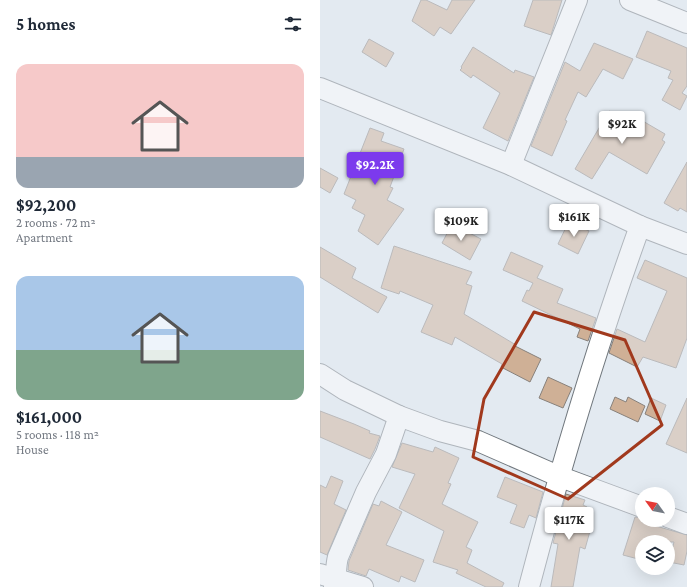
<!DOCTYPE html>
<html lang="en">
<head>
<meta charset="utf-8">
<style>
	:root { --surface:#fff; --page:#f6f6f7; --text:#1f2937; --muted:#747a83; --accent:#7c3aed }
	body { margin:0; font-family:"Crimson Pro",serif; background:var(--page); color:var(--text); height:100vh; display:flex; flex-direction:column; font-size:15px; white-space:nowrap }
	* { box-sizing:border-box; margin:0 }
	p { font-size:13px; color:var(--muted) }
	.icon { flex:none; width:22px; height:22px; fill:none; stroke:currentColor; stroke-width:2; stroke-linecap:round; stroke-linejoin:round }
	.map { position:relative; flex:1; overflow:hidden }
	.details { display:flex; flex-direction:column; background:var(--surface); width:320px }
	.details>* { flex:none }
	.needle { width:26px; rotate:303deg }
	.controls { position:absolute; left:315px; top:487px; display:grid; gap:8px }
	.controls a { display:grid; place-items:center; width:40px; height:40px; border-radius:50%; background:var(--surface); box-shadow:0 4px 16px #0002; font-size:20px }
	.price { position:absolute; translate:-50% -34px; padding:0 9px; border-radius:4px; background:#fff; color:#222; font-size:13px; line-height:26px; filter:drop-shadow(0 1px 2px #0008) }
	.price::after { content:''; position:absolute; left:50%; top:24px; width:12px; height:9px; margin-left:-6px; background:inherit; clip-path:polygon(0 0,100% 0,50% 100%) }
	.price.selected { background:var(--accent); color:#fff }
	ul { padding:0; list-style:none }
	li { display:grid; align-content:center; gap:8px; height:212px; padding:0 16px }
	li span { display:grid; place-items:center; height:124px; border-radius:12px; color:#555 }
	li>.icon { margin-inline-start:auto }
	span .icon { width:72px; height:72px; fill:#fffc; stroke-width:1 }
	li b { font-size:17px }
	h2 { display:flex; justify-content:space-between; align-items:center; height:48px; padding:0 16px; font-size:17px }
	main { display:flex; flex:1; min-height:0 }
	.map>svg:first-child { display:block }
	.building { fill:#cfb096; stroke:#88817b }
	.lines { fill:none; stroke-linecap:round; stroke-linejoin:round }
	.minor-casing { stroke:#70777d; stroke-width:22 }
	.minor { stroke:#fff; stroke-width:20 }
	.marked { fill:none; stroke:#a1391d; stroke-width:3; stroke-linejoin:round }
</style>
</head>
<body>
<main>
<section class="details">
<h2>5 homes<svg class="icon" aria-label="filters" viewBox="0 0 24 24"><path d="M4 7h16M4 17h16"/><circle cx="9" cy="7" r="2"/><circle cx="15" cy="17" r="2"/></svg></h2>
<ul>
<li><span style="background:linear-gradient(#f6c9c9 75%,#9aa5b1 0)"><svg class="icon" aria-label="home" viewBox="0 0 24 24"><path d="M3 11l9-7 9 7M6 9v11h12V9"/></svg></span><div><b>$92,200</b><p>2 rooms · 72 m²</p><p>Apartment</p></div></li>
<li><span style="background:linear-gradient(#a9c7e8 60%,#7fa58c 0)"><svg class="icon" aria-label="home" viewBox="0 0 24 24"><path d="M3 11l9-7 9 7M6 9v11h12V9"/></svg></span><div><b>$161,000</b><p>5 rooms · 118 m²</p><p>House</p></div></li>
</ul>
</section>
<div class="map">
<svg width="367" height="587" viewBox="0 0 367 587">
	<rect width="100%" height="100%" fill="#e3eaf1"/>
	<g class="building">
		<polygon points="101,0 106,0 127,10 132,0 155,0 131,34 120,27 114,36 92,21"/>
		<polygon points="213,0 242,0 231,35 204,26"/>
		<polygon points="327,31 367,48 367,86 362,93 367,96 360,110 342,100 353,80 348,78 351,71 316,57"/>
		<polygon points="49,39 74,53 66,67 42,52"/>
		<polygon points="274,43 313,59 303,79 283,69 266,97 258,92 245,120 247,121 232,156 211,146 245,62 260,71"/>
		<polygon points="153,47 194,73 195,70 214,77 188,141 163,128 180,93 153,75 151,78 140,70 142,68 141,67"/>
		<polygon points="289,111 317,126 321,120 345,134 342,140 345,142 327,174 289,152 272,179 255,169"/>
		<polygon points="50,128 64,133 61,141 84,149 70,187 73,188 67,200 84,209 58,245 38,231 45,215 32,208 36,200 24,194"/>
		<polygon points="367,162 367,212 360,208 358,211 344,203"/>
		<polygon points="0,168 18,178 10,193 0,187"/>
		<polygon points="249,221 269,231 258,254 238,244"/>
		<polygon points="132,224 161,239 150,260 122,243"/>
		<polygon points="74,246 152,272 146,284 152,286 144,314 196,345 195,346 221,359 210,382 181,367 182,364 135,337 132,345 101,332 113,305 80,291 79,294 61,288"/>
		<polygon points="0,247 36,268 32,278 67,297 58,313 0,277"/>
		<polygon points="191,252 223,266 217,278 243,289 237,303 276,318 268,341 257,337 260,329 202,301 207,290 209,291 213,283 183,270"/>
		<polygon points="325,260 367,278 367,338 356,368 323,357 317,367 289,353 297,329 325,342 347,291 317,278"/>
		<polygon points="228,377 252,388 243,408 219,398"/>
		<polygon points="295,397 306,402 308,397 325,406 318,422 290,409"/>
		<polygon points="331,398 346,405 340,421 325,414"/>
		<polygon points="367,398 367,453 346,444"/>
		<polygon points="0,411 34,424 50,431 49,433 60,436 55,449 50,459 0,437"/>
		<polygon points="82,443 113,452 115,447 139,458 128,483 131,484 122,504 158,522 146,547 152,550 147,563 184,583 182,587 166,587 136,573 138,570 113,562 124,531 79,508 95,474 72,467"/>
		<polygon points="11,476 23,481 14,504 26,510 7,555 0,552 0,485 6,488"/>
		<polygon points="185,477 223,492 216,518 209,515 204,528 190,523 197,505 177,497"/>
		<polygon points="246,494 265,500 263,505 267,507 260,528 270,531 265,549 260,547 253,587 231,587 238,544 233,543"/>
		<polygon points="61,501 82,512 66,545 104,560 95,582 81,576 79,582 49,569 46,576 28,570 29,561 53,504 59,506"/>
		<polygon points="315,517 322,518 322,522 367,535 367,551 364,565 349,562 354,542 322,542 322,560 303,555"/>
	</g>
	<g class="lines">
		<defs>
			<g id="minor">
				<polyline points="310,0 367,23"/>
				<polyline points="0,88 191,165 320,226 367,244"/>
				<polyline points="191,165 257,0"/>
				<polyline points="0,374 25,390 79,416 120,431 158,441 238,476 322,507"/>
				<polyline points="348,517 367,524"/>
				<polyline points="0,574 43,587"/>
				<path d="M 14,587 C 17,577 15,568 18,557 L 46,492 L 66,454 L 79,416"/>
				<path d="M 209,587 C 241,465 277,345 320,226"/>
			</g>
		</defs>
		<use href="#minor" class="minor-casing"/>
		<use href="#minor" class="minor"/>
	</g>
	<path d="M0 0H367V587H0ZM 214,312 L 305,340 L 342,425 L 248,499 L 153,457 L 164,399 Z" fill="#e3eaf1" fill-opacity=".55" fill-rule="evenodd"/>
	<path class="marked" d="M 214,312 L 305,340 L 342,425 L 248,499 L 153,457 L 164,399 Z"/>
</svg>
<div class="controls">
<a><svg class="needle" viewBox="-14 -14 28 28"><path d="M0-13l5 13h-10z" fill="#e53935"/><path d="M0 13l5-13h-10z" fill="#747a83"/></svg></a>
<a><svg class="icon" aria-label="layers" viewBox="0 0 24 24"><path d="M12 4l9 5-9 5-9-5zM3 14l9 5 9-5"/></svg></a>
</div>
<b class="price" style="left:302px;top:145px">$92K</b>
<b class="price selected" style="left:55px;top:186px">$92.2K</b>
<b class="price" style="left:254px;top:238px">$161K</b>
<b class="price" style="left:141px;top:242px">$109K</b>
<b class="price" style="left:249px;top:541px">$117K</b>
</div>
</main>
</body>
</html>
